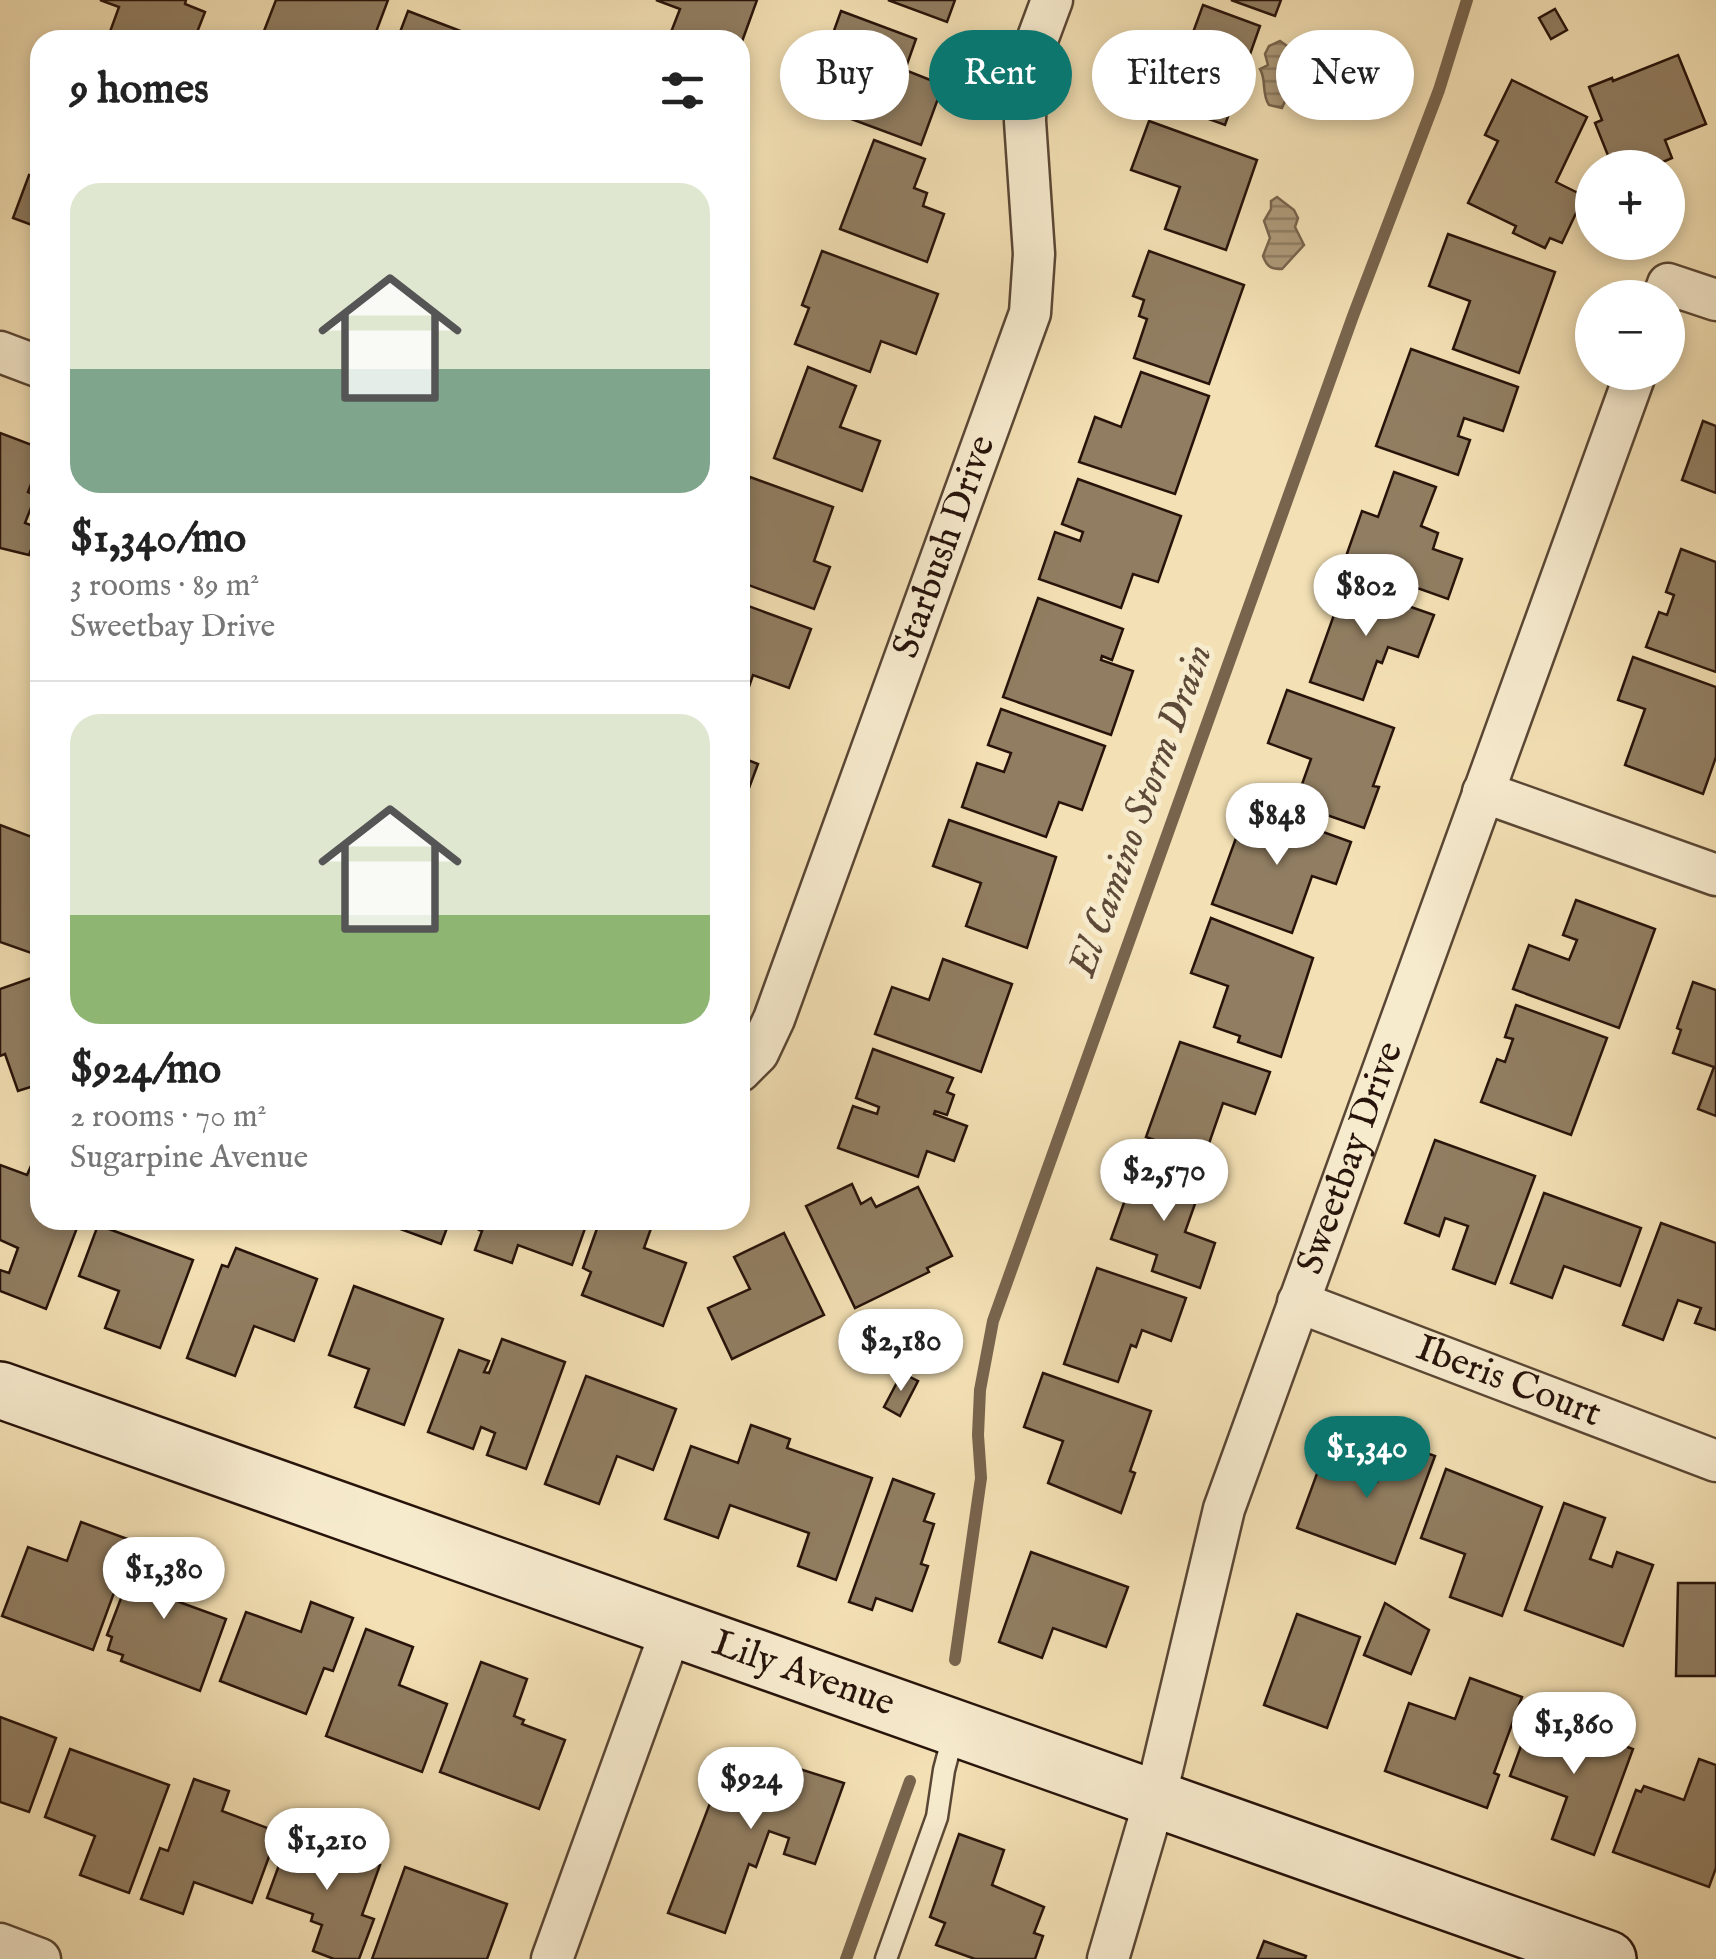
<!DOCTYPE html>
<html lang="en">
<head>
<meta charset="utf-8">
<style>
	:root { --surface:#fff; --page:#f2f2f2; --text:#222; --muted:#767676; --line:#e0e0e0; --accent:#0f766e }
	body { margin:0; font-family:"IM FELL English",serif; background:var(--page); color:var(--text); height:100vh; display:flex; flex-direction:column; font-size:38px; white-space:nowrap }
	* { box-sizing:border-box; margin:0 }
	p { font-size:32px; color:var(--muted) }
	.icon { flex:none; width:55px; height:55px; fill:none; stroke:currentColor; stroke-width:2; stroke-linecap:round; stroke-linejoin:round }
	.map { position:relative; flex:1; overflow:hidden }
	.panel { position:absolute; left:30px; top:30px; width:720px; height:1200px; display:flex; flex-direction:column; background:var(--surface); border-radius:30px; box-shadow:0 5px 15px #0003 }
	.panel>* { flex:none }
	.top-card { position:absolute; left:780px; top:30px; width:785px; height:90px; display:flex; gap:20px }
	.controls { position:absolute; left:1575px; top:150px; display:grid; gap:20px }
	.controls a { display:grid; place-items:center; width:110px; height:110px; border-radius:50%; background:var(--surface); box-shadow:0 5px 15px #0003; font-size:50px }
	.price { position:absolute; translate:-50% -85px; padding:0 22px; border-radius:35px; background:#fff; color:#222; font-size:32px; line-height:65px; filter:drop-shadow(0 2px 5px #0008) }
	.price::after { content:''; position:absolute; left:50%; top:60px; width:30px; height:22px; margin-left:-15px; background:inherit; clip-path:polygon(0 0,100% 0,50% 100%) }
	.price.on { background:var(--accent); color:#fff }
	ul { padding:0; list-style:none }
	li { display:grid; align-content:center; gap:20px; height:530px; padding:0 40px }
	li+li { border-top:2px solid var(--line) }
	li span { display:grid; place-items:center; height:310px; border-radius:30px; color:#555 }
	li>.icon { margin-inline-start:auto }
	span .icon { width:180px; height:180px; fill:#fffc; stroke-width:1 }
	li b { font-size:42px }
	h2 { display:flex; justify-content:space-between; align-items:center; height:120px; padding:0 40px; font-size:42px }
	.pill { padding:0 35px; border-radius:45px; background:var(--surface); box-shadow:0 5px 15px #0003; font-size:35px; line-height:90px }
	.pill.on { background:var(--accent); color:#fff }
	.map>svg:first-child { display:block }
	.water { fill:url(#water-rules); stroke:#78644d; stroke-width:2.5 }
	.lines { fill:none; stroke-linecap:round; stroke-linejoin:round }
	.stream { stroke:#78644d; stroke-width:12 }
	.building { fill:#917e62; stroke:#27130a; stroke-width:2.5 }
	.lane-casing { stroke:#5a4634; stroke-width:25 }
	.street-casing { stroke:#5a4634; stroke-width:45 }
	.secondary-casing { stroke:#27130a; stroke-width:60 }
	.lane { stroke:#f7ebce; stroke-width:20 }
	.street { stroke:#f7ebce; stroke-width:40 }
	.secondary { stroke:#f7ebce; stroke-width:55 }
	.labels { text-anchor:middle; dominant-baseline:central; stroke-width:10; stroke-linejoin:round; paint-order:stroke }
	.street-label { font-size:38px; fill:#27130a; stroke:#f7ebce }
	.water-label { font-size:40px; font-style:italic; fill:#5d4937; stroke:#f7ebce }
</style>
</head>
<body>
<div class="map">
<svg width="1716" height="1959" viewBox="0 0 1716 1959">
	<defs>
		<pattern id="water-rules" width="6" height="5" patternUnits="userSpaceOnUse" patternTransform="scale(2.5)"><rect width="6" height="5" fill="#ae9a7a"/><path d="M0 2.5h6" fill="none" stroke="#8e7c62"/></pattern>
	</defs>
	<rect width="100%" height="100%" fill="#f3e0b4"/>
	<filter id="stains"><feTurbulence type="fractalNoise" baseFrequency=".002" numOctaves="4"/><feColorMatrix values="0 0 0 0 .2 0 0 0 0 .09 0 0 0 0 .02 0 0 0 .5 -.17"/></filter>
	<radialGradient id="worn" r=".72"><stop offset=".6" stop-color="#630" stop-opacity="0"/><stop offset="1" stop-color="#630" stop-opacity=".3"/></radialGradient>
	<g class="water">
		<path d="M 1280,41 L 1290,48 C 1294,71 1292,87 1282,108 L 1269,105 C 1261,93 1267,81 1260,69 L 1268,65 L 1265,54 L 1269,46 Z"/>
		<path d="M 1277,197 L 1294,210 L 1298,218 L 1295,227 L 1304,245 L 1282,269 C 1271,269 1267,267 1263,256 L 1270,238 L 1264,221 L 1271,209 L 1271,201 Z"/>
	</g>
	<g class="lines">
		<g class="stream">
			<polyline points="955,1660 981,1478 978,1435 980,1390 993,1321 1353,316 1439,90 1467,0"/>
			<polyline points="846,1959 910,1781"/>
		</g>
	</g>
	<g class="building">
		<polygon points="100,0 186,0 185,4 205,12 194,40 107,40 119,7"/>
		<polygon points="276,0 388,0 373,40 289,40 264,31"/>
		<polygon points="656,0 757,0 740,47 740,40 668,40 680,9"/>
		<polygon points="888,0 955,0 947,22"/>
		<polygon points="1231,0 1281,0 1275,16"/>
		<polygon points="1203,5 1260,26 1225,125 1137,93 1152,49 1183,60"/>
		<polygon points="1555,9 1567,30 1551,39 1539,18"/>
		<polygon points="408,11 484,40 397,40"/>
		<polygon points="841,11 916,39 905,70 943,85 921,145 808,103"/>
		<polygon points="1678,55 1706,124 1665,140 1672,158 1649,168 1613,168 1595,123 1602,120 1589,87 1612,78 1613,81"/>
		<polygon points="1512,80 1587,117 1556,182 1584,196 1562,243 1550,238 1545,248 1513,233 1516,226 1468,203 1498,141 1485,135"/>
		<polygon points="1149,121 1257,160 1226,250 1165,229 1180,187 1131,170"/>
		<polygon points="874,140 925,159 914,188 927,193 923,206 944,214 927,262 840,229"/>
		<polygon points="29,175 40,179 40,228 13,218"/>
		<polygon points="1448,234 1555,272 1519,373 1453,349 1470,301 1429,286"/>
		<polygon points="822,251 938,294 916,354 881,341 870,372 795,344 809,308 802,305"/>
		<polygon points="1149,251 1244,285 1209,384 1134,358 1147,319 1139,316 1144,300 1133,296"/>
		<polygon points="1411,349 1518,387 1503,431 1464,418 1458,436 1470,440 1458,475 1376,446"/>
		<polygon points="808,367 856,386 840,427 880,441 862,491 774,458"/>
		<polygon points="1141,372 1209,396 1175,494 1079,462 1095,417 1121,427"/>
		<polygon points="1703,421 1716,426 1716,493 1682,480"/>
		<polygon points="0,433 40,448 40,461 28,492 36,495 25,523 39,528 29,555 0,548"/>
		<polygon points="1394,472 1436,487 1421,526 1438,533 1433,549 1462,559 1448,599 1344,562 1362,511 1378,517"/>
		<polygon points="750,477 833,507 814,561 830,567 814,609 740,582 740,505"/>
		<polygon points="1078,479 1181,516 1158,582 1133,574 1121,608 1039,579 1055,532 1080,541 1083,532 1062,524"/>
		<polygon points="1681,549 1716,562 1716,672 1646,647 1659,612 1667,615 1674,595 1666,592"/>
		<polygon points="1345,584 1434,615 1418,657 1388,647 1382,663 1377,661 1363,700 1310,682"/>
		<polygon points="1038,598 1123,629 1112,660 1102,656 1101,660 1133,671 1111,735 1003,697"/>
		<polygon points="740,603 811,629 789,688 753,675 742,707"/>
		<polygon points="1633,657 1716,687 1716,757 1703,794 1625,765 1645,709 1618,700"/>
		<polygon points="1287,690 1394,728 1373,786 1379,787 1364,828 1295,804 1311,759 1268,743"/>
		<polygon points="1001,709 1105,746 1082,810 1059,802 1046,837 962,807 977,763 1004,772 1011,753 988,745"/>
		<polygon points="740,757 758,764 740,812"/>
		<polygon points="1248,805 1351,842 1336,884 1312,876 1292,933 1212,904"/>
		<polygon points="949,820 1056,857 1027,948 966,926 981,883 933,866"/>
		<polygon points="0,825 40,840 40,947 37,955 0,942"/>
		<polygon points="1576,900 1655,929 1619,1028 1513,989 1529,945 1569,960 1577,940 1563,935"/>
		<polygon points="1211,918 1313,958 1281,1057 1238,1042 1240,1036 1214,1027 1228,986 1191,973"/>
		<polygon points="943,959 1012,984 981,1072 875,1034 892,987 929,1000"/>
		<polygon points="40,975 40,1084 18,1091 5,1054 0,1056 0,989"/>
		<polygon points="1693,982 1716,990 1716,1116 1698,1109 1714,1067 1673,1053 1681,1030 1677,1028"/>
		<polygon points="1516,1005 1607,1038 1571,1135 1481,1102 1497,1059 1505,1062 1513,1039 1505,1037"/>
		<polygon points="1180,1042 1270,1072 1255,1114 1223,1103 1204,1158 1146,1137"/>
		<polygon points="873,1049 953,1078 947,1092 954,1095 947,1115 935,1111 934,1114 967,1126 954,1161 927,1151 918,1177 838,1148 853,1106 877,1114 879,1107 856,1098"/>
		<polygon points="1435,1140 1535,1176 1495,1284 1453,1269 1468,1226 1445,1218 1439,1236 1405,1223"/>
		<polygon points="1139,1161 1202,1184 1185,1232 1215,1243 1200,1288 1152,1271 1157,1255 1111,1239"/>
		<polygon points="0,1165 27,1175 31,1166 40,1170 40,1220 80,1220 46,1309 0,1291 0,1270 9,1273 18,1248 0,1240"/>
		<polygon points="852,1184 861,1204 871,1198 876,1207 918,1187 952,1256 927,1268 929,1272 855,1308 806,1206"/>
		<polygon points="1544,1193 1641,1228 1620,1286 1564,1266 1552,1298 1511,1283"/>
		<polygon points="376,1220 450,1220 441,1244"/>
		<polygon points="482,1220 588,1220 572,1265 518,1245 512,1263 475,1250 482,1231 479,1230"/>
		<polygon points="600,1220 654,1220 644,1248 686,1263 663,1326 582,1295 591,1272 583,1268"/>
		<polygon points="1661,1223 1716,1243 1716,1330 1695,1323 1701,1308 1678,1300 1663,1340 1623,1325"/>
		<polygon points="98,1225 193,1260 160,1348 105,1328 119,1291 79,1276"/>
		<polygon points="784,1233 824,1315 732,1359 708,1308 750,1289 734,1257"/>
		<polygon points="236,1248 317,1279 294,1341 254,1326 235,1376 187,1358 222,1265 228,1267"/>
		<polygon points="1097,1268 1186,1298 1171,1341 1142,1330 1136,1347 1131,1345 1118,1382 1064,1364"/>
		<polygon points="354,1286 443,1319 404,1425 355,1407 369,1369 329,1355"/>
		<polygon points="502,1339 565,1362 526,1469 487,1455 495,1433 481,1427 473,1449 428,1432 459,1350 489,1361 484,1372 489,1373"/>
		<polygon points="902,1373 918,1381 900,1416 884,1407"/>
		<polygon points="1043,1373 1151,1411 1130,1471 1135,1473 1121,1513 1048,1483 1063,1441 1024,1427"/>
		<polygon points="586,1376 676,1409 653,1470 617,1456 599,1504 545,1484"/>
		<polygon points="751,1425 790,1439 787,1448 872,1478 836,1580 798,1566 809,1533 730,1505 718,1538 665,1519 691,1446 738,1463"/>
		<polygon points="1393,1441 1435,1456 1395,1564 1297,1528 1326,1449 1361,1462 1357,1475 1377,1482"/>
		<polygon points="1446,1469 1542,1507 1502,1616 1450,1597 1465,1554 1421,1538"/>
		<polygon points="893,1479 934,1494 924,1521 934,1524 921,1564 928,1566 912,1611 876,1598 872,1610 849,1602"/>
		<polygon points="1564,1503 1605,1518 1590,1559 1612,1567 1617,1552 1653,1565 1623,1646 1525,1610"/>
		<polygon points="81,1522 133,1541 93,1650 2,1616 28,1547 67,1561"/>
		<polygon points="142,1543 193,1562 179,1602 226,1619 200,1691 121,1661 123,1655 108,1650 112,1637 107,1635"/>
		<polygon points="1031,1552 1128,1587 1106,1647 1053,1628 1042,1658 999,1642"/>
		<polygon points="1678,1583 1716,1583 1716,1676 1676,1676"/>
		<polygon points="311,1602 353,1618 333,1671 324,1668 306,1714 220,1681 246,1612 301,1632"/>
		<polygon points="1385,1603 1429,1630 1411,1674 1364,1655"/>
		<polygon points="1297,1614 1360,1637 1327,1728 1264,1705"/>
		<polygon points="366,1629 413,1647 399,1685 447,1704 422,1772 326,1736"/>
		<polygon points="481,1662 527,1679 514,1716 524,1720 522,1724 565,1740 539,1809 440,1772"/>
		<polygon points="1470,1678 1522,1697 1494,1773 1499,1775 1487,1808 1385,1771 1409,1703 1455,1719"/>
		<polygon points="1533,1713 1633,1749 1594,1855 1552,1839 1567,1797 1510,1776"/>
		<polygon points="0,1717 56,1738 29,1812 0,1802"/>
		<polygon points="70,1749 169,1785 129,1893 80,1875 95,1836 45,1817"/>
		<polygon points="730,1751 764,1763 765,1758 844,1783 815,1864 784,1854 789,1838 769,1831 756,1867 749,1864 725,1933 668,1913"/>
		<polygon points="1699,1759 1716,1765 1716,1868 1709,1887 1613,1852 1636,1790 1641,1792 1644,1786 1684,1800"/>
		<polygon points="194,1779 229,1791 222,1811 278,1832 252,1903 194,1882 183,1914 141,1899 160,1848 168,1851"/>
		<polygon points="291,1832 380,1865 362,1915 374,1919 359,1959 334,1959 313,1951 322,1925 311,1921 313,1914 267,1898"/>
		<polygon points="959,1834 1004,1850 992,1885 1044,1907 1034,1933 1043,1936 1035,1959 975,1959 936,1945 945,1923 930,1917"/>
		<polygon points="405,1867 507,1904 487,1959 372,1959"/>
		<polygon points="1264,1941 1306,1956 1305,1959 1257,1959"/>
	</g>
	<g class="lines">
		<defs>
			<polyline id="lane" points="886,1959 937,1817 944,1770 954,1732"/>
			<g id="street">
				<polyline points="1663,298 1668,284 1716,300"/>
				<polyline points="0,352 40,367"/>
				<polyline points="1483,792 1716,875"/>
				<path id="s1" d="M 740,1071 L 758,1053 L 774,1019 L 1030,313 L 1034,254 L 1025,121 L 1026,70 L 1052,0"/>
				<path id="s2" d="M 1298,1302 L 1716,1461"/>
				<polyline points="0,1944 40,1959"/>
				<polyline points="552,1959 672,1628"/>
				<path id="s3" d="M 1108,1959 L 1155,1799 L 1224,1509 L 1636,372"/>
			</g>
			<g id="secondary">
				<path id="s4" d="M 0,1390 L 1608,1959"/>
			</g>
		</defs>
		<use href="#lane" class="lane-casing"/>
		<use href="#street" class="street-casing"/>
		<use href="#secondary" class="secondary-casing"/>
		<use href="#lane" class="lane"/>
		<use href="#street" class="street"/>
		<use href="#secondary" class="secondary"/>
	</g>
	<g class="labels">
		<g class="street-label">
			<text stroke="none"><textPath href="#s1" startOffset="565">Starbush Drive</textPath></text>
			<text stroke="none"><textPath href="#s3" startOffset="838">Sweetbay Drive</textPath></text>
			<text stroke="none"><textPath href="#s2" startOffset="225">Iberis Court</textPath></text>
			<text stroke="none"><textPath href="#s4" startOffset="852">Lily Avenue</textPath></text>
		</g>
		<g class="water-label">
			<text transform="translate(1142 811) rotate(-70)">El Camino Storm Drain</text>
		</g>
	</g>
	<rect width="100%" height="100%" filter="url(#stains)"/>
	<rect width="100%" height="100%" fill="url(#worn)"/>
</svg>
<div class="controls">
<a>+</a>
<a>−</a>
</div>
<b class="price" style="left:1366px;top:639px">$802</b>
<b class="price" style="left:1277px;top:868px">$848</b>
<b class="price" style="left:1164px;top:1224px">$2,570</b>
<b class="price" style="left:901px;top:1394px">$2,180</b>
<b class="price on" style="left:1367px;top:1501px">$1,340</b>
<b class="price" style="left:164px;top:1622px">$1,380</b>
<b class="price" style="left:1574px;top:1777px">$1,860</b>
<b class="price" style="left:751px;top:1832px">$924</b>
<b class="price" style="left:327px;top:1893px">$1,210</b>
<div class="top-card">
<a class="pill">Buy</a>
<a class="pill on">Rent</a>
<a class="pill">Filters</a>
<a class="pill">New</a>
</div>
<section class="panel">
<h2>9 homes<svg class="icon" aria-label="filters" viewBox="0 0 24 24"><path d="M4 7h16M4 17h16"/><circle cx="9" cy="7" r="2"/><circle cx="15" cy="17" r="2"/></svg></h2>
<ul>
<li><span style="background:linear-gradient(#dfe7d0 60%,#7fa58c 0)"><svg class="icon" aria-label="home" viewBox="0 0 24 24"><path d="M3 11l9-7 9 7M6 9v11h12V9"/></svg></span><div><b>$1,340/mo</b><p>3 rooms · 89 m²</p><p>Sweetbay Drive</p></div></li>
<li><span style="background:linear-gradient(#dfe7d0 65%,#8fb573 0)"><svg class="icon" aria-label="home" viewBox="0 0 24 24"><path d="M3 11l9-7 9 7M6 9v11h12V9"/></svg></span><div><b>$924/mo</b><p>2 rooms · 70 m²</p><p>Sugarpine Avenue</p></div></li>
</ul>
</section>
</div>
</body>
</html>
